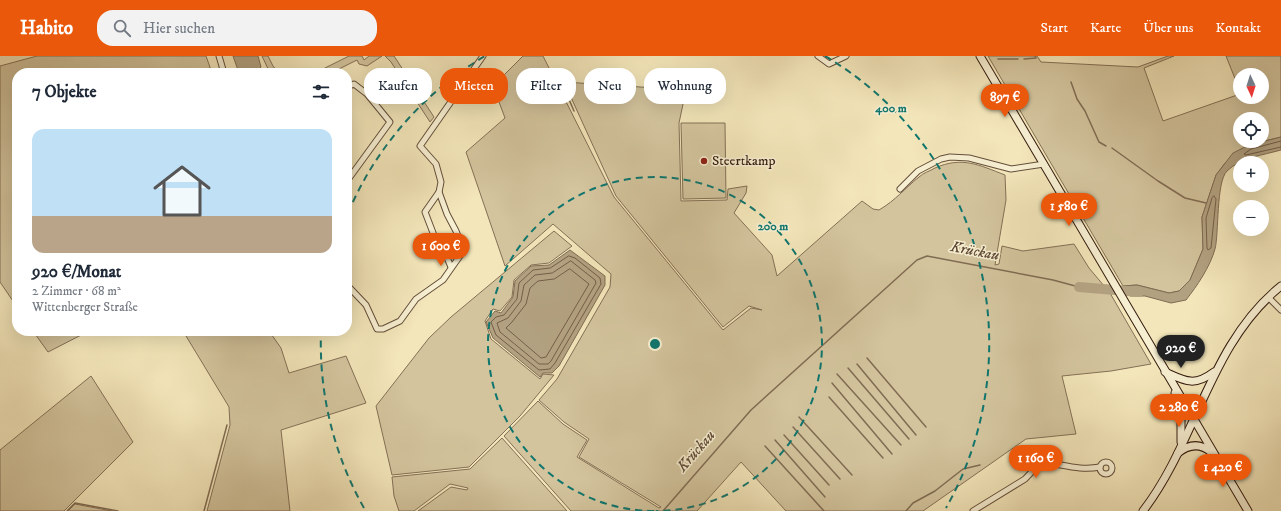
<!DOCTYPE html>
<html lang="de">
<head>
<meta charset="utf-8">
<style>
	:root { --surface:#fff; --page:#f2f2f3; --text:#1f2937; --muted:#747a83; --accent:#ea580c }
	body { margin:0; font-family:"IM FELL DW Pica",serif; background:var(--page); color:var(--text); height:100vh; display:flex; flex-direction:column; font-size:15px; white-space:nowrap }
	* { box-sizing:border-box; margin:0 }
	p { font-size:13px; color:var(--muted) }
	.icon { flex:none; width:22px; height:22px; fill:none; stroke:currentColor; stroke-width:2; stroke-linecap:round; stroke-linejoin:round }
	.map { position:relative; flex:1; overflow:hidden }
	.drawer { position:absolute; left:12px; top:12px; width:340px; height:268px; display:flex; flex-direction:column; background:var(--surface); border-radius:16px; box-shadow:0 4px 16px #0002 }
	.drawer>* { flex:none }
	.guide { position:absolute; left:364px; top:12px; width:380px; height:36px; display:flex; gap:8px }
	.needle { width:26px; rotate:176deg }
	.controls { position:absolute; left:1233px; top:12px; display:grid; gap:8px }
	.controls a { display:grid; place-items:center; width:36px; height:36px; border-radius:50%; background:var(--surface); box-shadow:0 4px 16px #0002; font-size:20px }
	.price { position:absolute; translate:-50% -34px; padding:0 9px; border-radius:14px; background:var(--accent); color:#fff; font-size:13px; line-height:26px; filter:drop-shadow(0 1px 2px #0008) }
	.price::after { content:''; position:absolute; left:50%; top:24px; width:12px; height:9px; margin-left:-6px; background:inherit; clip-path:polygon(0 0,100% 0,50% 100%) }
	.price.current { background:#222; color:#fff }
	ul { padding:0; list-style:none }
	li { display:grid; align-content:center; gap:8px; height:212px; padding:0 20px }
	li span { display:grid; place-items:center; height:124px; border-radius:12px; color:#555 }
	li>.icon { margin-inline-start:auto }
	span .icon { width:72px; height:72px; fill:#fffc; stroke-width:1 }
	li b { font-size:17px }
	h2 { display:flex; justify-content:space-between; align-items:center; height:48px; padding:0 20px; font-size:17px }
	.pill { padding:0 14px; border-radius:16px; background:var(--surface); box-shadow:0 4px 16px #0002; font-size:14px; line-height:36px }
	.pill.current { background:var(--accent); color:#fff }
	header { display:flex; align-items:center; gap:24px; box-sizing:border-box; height:56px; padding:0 20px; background:var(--accent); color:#fff }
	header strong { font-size:19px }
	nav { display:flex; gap:22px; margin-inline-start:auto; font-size:14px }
	.search { width:280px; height:36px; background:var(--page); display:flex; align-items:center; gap:10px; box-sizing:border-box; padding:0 14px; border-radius:16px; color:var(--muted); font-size:15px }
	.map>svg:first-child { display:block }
	.green { fill:#d3c49d; stroke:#847056; fill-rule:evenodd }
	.water { fill:#b2a180; stroke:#806c53 }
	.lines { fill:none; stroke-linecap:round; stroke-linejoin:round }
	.shore { stroke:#745e48; stroke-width:1 }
	.stream { stroke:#806c53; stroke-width:1.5 }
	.river { stroke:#b2a180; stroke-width:10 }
	.minor-casing { stroke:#644e3a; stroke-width:7 }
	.secondary-casing { stroke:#351c0f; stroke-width:9 }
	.minor { stroke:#f7efd2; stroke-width:5 }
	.secondary { stroke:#f7efd2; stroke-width:7 }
	.ring { fill:none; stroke:#0f766e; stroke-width:2; stroke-dasharray:7 5 }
	.poi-dot { fill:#8f2418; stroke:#f7efd2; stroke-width:1.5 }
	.labels { text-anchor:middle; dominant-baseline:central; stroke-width:3; stroke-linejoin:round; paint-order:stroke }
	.poi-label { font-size:14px; fill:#351c0f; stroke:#f7efd2; text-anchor:start }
	.water-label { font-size:15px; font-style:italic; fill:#614b37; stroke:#f7efd2 }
	.centre { fill:#0f766e; stroke:#f7efd2; stroke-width:2 }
	.ring-label { font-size:12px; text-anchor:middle; font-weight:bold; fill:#0f766e; stroke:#f7efd2; stroke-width:3; stroke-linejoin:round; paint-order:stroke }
</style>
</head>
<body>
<header>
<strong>Habito</strong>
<div class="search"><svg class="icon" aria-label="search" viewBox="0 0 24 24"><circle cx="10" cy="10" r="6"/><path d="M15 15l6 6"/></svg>Hier suchen</div>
<nav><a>Start</a><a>Karte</a><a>Über uns</a><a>Kontakt</a></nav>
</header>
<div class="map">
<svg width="1281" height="455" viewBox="0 0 1281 455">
	<rect width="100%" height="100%" fill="#f3e6ba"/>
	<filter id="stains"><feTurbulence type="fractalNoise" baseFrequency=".005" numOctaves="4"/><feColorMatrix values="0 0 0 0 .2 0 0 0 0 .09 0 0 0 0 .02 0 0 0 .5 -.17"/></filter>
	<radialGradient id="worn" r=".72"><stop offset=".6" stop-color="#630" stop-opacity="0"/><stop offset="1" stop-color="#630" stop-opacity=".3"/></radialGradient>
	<g class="green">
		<polygon points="37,0 206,0 212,17 17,17 17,251 0,226 0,10"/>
		<polygon points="262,0 268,0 273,10 279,17 270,17"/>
		<polygon points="349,0 362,0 364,4 369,0 382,0 367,10 359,8 357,4 331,17 315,17"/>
		<polygon points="385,0 394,0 434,61 430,66 391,6"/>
		<path d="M 523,0 L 543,0 L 614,141 L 723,274 L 751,252 L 762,254 L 749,250 L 723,271 L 616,140 L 564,26 L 686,34 L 679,67 L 681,145 L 727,144 L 728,133 L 747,130 L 746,137 L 734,157 L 772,199 L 777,220 L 862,145 L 873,153 L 879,154 C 896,144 904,133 919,121 C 923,117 930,115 935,112 C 962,100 979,109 1005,119 L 1006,144 L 995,209 L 999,208 L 1002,190 L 1023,195 L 1074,188 L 1089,212 L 1110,237 L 1151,308 L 1111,315 L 1062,320 L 1076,378 L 1026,383 L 923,455 L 786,455 L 741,406 L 697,455 L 571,455 L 504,380 L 538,345 L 563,368 L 587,384 L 577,401 L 659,452 L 661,451 L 579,401 L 589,383 L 564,366 L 539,344 L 557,323 L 610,231 L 611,218 L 553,168 L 505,210 L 466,96 L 505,62 L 493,30 Z"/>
		<path d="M 988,0 L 1037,0 L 1041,6 L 1138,11 L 1168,0 L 1174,0 L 1144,12 L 1163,65 L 1240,38 L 1240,41 L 1262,41 L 1262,19 L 1240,19 L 1240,35 L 1226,0 L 1281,0 L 1281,81 L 1249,89 L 1225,107 L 1216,119 L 1202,161 L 1203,193 L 1190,224 L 1179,235 L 1169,237 L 1137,229 L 1123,230 ZM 1240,63 L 1262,63 L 1262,85 L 1240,85 Z"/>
		<polygon points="681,67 725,67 726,142 683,143"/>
		<polygon points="554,175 572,190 549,207 531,209 514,224 512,241 500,255 493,253 485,265 491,283 540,323 543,318 554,319 520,360 469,411 392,419 376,350 429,282 451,261"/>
		<polygon points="33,275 89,275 48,296"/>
		<polygon points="183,275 269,275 281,292 289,317 346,300 366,347 281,374 290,455 207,455 230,369 229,351"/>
		<polygon points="91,320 133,386 64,455 0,455 0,394"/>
		<polygon points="502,382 567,455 418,455 451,431 467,434 468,432 450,428 414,455 399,455 394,440 392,421 470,413"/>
		<polygon points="75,448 112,455 68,455"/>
	</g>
	<g class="water">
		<polygon points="233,0 258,0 261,11 255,17 239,17"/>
		<path d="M 1281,81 L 1281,94 C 1263,99 1240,102 1227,115 C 1216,126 1219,178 1215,193 C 1210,211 1197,230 1186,244 L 1171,247 L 1145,240 L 1130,240 L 1123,230 L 1137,229 L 1169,237 L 1179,235 L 1190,224 L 1203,193 L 1202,161 L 1216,119 L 1233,97 L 1249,89 Z"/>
		<polygon points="570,194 605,220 605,229 559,310 552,317 543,317 540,321 493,282 486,266 495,255 501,257 513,241 515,225 531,210 549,209"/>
	</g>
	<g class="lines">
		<g class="shore">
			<polyline points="1281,85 1251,93 1244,98 1246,99 1281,91"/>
			<polygon points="1214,140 1216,143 1211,192 1208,194 1207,192 1206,162 1212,142"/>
			<polygon points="569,200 575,202 600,222 601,228 555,307 550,313 539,314 496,279 491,266 496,261 504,259 517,243 519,227 533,214 550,212"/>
			<polygon points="571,205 595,224 596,227 551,305 548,308 539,308 500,276 497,267 508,262 521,245 524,229 535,219 552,217"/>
			<polygon points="570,213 589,228 546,301 541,302 506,272 512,266 526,248 530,232 538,225 554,223"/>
		</g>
		<g class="stream">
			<polyline points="998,3 1018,3"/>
			<polyline points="1024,3 1036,2 1035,0"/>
			<polyline points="1071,26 1077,43 1085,55 1099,86 1106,90"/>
			<polyline points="564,32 574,55"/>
			<polyline points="1112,92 1158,125 1185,142 1206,147"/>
			<polyline points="867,302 926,371"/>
			<polyline points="857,308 916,379"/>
			<polyline points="848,312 909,383"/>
			<polyline points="837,318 901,389"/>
			<polyline points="832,327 892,398"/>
			<polyline points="829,341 883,402"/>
			<polyline points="799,361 852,419"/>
			<polyline points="793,371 840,423"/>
			<polyline points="784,379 829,429"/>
			<polyline points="775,384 825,441"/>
			<polyline points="765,390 824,455"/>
			<polyline points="67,455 75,447 118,455"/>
			<polyline points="204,455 227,369"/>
			<polyline points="663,455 751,354 917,204 927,200 1053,224 1079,231"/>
			<polyline points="906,455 913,447 935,435 963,413 980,409"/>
		</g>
		<polyline class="river" points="1079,231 1139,236"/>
		<defs>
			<g id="minor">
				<polyline points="219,0 224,17"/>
				<polyline points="818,0 829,8 846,0"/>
				<polyline points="347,31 354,28 367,38 390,66 347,125"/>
				<polyline points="900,133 918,115 941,103 950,101 969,102 1011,113 1044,108"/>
				<polyline points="439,136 425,156 435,182 442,190 451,211"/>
				<polyline points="347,229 366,249 377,273 383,273 400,265 416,243 443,224 462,197 462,190 456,175 447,158 439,136 441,126 436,108 420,90 483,0"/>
				<polyline points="1268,241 1281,254"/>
				<circle cx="1106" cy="412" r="6"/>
				<path d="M 973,455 L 1025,423 L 1041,406 C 1062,408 1079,415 1100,411"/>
			</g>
			<g id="secondary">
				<polyline points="980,0 1248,455"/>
				<path d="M 1165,316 C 1185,325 1194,331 1214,316"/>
				<polyline points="1175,337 1181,364 1181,386"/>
				<path d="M 1178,397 C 1189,388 1200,387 1211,396"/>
				<path d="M 1143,455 C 1197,385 1209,288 1281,230"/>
			</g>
		</defs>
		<use href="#minor" class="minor-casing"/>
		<use href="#secondary" class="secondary-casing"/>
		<use href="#minor" class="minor"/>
		<use href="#secondary" class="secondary"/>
	</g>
	<g class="ring">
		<path d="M654 455A167 167 0 1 1 656 455"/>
		<path d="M364 452A334 334 0 0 1 321 276M348 157A334 334 0 0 1 485 0M825 0A334 334 0 0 1 946 452"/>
	</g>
	<circle class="poi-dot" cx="704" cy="105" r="4"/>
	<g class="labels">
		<g class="poi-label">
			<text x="712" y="105">Steertkamp</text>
		</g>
		<g class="water-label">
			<text transform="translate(975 195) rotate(11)">Krückau</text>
			<text transform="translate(696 395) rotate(-49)">Krückau</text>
		</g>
	</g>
	<circle cx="655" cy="288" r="6" class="centre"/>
	<g class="ring-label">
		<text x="891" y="56">400 m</text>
		<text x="773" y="174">200 m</text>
	</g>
	<rect width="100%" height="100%" filter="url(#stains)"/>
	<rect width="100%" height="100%" fill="url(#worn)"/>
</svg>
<div class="controls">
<a><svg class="needle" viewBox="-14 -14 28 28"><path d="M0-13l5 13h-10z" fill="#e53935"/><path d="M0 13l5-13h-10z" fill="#747a83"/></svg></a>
<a><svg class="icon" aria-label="locate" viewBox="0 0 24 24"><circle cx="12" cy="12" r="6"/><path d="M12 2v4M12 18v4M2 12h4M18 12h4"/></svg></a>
<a>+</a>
<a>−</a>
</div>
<b class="price" style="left:1005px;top:62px">897 €</b>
<b class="price" style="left:1069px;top:171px">1 580 €</b>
<b class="price" style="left:441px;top:211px">1 600 €</b>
<b class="price current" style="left:1181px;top:313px">920 €</b>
<b class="price" style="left:1179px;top:372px">2 280 €</b>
<b class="price" style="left:1036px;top:423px">1 160 €</b>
<b class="price" style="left:1223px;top:432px">1 420 €</b>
<div class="guide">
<a class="pill">Kaufen</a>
<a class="pill current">Mieten</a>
<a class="pill">Filter</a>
<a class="pill">Neu</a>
<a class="pill">Wohnung</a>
</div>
<section class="drawer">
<h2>7 Objekte<svg class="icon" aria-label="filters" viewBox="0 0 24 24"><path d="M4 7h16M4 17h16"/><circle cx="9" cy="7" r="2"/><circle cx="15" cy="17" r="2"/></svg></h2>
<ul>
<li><span style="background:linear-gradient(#bfe0f5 70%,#b9a48a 0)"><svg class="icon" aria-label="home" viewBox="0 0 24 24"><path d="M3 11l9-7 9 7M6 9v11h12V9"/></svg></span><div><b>920 €/Monat</b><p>2 Zimmer · 68 m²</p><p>Wittenberger Straße</p></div></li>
</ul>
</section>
</div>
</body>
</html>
